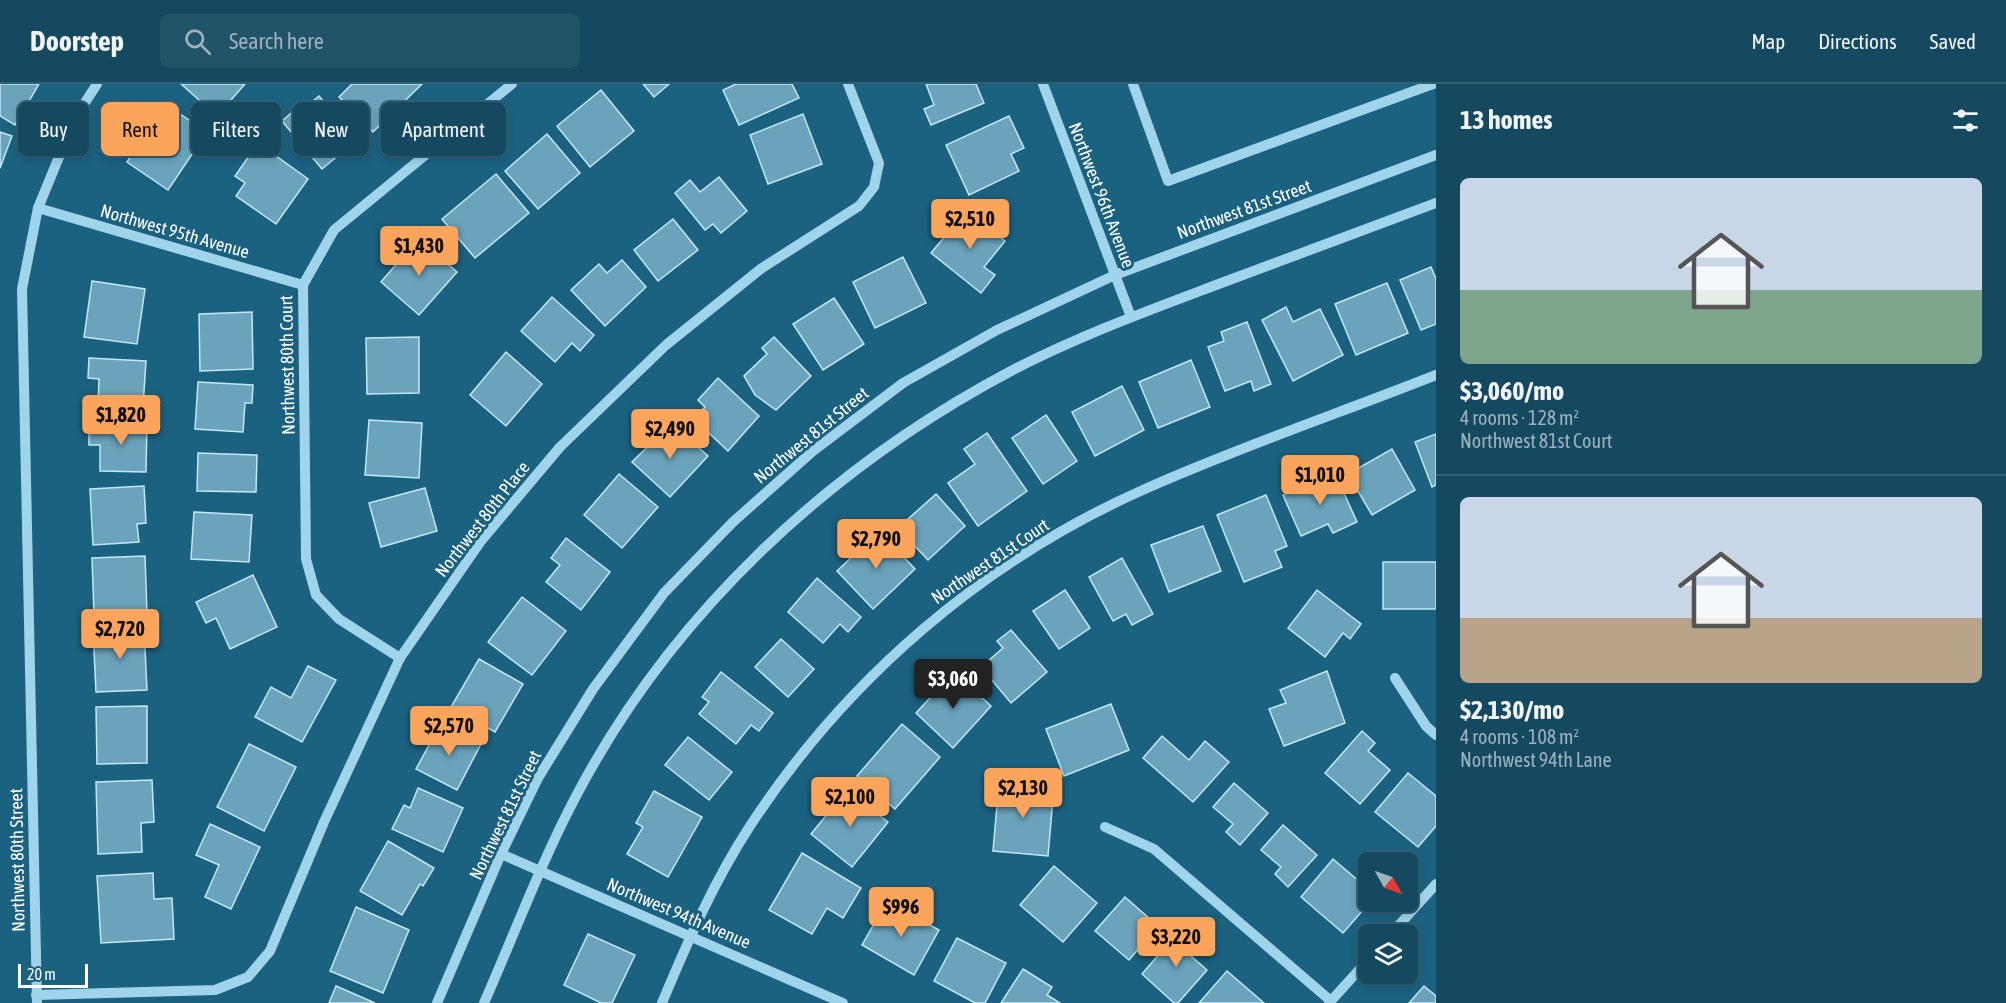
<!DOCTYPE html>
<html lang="en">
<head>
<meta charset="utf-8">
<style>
	:root { --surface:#144960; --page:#215369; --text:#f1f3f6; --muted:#9db2bd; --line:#336175; --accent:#fba45c }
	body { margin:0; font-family:"Asap Condensed",sans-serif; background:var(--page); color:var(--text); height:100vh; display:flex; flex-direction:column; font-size:22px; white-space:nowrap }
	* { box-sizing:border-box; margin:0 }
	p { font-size:20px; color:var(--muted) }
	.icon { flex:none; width:33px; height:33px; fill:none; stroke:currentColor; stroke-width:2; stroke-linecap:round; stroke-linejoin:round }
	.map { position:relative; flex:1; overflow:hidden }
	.drawer { display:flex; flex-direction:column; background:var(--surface); width:570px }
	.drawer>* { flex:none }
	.top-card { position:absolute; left:18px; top:18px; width:570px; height:54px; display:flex; gap:12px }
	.needle { width:39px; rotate:130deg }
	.tools { position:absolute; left:1358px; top:768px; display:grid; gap:12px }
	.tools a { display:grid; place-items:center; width:60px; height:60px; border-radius:9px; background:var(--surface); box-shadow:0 3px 9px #0003,0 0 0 2px var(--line); font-size:30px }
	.scale { position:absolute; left:18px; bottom:15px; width:70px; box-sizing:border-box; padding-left:6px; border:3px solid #fff; border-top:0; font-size:16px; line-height:21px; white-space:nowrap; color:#fff; -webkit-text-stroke:4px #1b6180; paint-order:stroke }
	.price { position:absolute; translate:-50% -51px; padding:0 14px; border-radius:6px; background:var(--accent); color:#111; font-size:20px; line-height:39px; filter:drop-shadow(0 2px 3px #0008) }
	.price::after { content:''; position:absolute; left:50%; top:36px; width:18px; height:14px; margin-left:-9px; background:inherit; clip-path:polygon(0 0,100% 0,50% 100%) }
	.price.on { background:#222; color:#fff }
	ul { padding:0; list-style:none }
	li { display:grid; align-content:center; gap:12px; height:318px; padding:0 24px }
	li+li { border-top:2px solid var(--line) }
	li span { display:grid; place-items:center; height:186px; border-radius:9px; color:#555 }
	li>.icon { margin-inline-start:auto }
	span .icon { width:108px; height:108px; fill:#fffc; stroke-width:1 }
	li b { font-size:26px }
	h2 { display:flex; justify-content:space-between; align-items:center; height:72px; padding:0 24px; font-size:26px }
	.tag { padding:0 21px; border-radius:9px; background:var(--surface); box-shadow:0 3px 9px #0003,0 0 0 2px var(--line); font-size:21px; line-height:54px }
	.tag.on { background:var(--accent); color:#111 }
	header { display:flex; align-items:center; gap:36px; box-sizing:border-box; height:84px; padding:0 30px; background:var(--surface); border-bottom:2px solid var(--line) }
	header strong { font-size:28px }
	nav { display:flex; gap:33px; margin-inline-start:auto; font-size:21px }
	.search { width:420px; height:54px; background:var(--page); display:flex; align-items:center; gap:15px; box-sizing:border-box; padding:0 21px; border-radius:9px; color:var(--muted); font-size:22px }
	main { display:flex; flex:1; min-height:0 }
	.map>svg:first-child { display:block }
	.building { fill:#6aa3bb; stroke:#c3e8f7; stroke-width:1.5 }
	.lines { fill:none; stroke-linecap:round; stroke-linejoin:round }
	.minor { stroke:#9fd4ea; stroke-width:10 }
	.labels { text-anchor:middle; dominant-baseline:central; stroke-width:6; stroke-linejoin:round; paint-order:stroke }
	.street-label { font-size:18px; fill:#fff; stroke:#1b6180 }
</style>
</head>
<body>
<header>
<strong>Doorstep</strong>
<div class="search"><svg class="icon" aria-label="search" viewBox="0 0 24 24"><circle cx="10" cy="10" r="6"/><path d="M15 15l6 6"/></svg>Search here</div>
<nav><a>Map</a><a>Directions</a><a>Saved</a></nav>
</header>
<main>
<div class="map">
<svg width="1436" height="919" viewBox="0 0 1436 919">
	<rect width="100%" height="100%" fill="#1b6180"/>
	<g class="building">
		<polygon points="0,0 39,0 15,41 0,32"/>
		<polygon points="181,0 245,0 217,32"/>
		<polygon points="352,0 422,0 373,48 339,13"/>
		<polygon points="643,0 669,0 654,13"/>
		<polygon points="736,0 792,0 799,14 739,41 723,6"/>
		<polygon points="926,0 976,0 984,19 931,41 924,25 934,21"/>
		<polygon points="601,6 634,47 590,83 557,42"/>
		<polygon points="319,12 350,49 334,63 340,70 322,85 282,37 299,22 302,26"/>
		<polygon points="165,20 207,48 168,106 127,78"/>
		<polygon points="803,30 822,80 768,100 750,51"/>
		<polygon points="1009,32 1024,64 1011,70 1019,87 969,111 946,61"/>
		<polygon points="0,48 12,52 0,84"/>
		<polygon points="547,50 580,89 538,125 505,87"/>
		<polygon points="258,59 308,95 276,140 236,112 245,99 235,92"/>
		<polygon points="496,90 529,129 475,174 442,135"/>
		<polygon points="719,93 747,127 721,149 713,140 705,146 675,109 690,96 700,108"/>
		<polygon points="967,126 1005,157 984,183 995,191 981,209 931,169"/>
		<polygon points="673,135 698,166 658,197 634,166"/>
		<polygon points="419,154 457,188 419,231 381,198"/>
		<polygon points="903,173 926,219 875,244 853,198"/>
		<polygon points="622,176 646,203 605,242 571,206 599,180 607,189"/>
		<polygon points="1431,183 1436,195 1436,240 1421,246 1400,196"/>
		<polygon points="92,197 145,205 137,260 84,253"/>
		<polygon points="1387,199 1408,249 1356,271 1335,220"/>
		<polygon points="552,213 594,251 580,267 572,259 555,278 521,247"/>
		<polygon points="834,214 864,260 823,286 793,240"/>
		<polygon points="1286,223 1293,238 1320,225 1343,271 1293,297 1262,236"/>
		<polygon points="252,228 253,285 200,287 199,230"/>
		<polygon points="1247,238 1271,300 1254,307 1251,297 1225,307 1208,263 1224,257 1221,248"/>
		<polygon points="419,253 419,309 367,310 366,254"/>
		<polygon points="774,253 811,292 776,326 755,311 744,292 767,270 762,264"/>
		<polygon points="506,268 542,300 506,342 470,311"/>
		<polygon points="89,274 146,277 143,323 98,320 99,295 88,294"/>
		<polygon points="1191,276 1210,323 1158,344 1139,298"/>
		<polygon points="718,294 759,332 728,367 694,335 705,323 698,316"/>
		<polygon points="198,298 253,301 252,319 245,319 243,348 195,345"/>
		<polygon points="1122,302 1144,346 1095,372 1072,328"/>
		<polygon points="1046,331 1077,377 1043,400 1012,354"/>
		<polygon points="369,336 422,339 419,394 365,391"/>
		<polygon points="672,339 708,372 670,413 632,378"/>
		<polygon points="89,340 147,340 146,388 100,387 100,361 89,361"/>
		<polygon points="987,349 1027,407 978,442 948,399 975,380 964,365"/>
		<polygon points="1436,350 1436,401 1432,403 1415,358"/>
		<polygon points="1392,365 1415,406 1372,431 1348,390"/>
		<polygon points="198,369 257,371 256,408 197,407"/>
		<polygon points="1334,387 1357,438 1333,449 1328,440 1301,452 1283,411"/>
		<polygon points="619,390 658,423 622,464 584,431"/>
		<polygon points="144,402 146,439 137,440 139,458 93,461 90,405"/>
		<polygon points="425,404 437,447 381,463 369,419"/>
		<polygon points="936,410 965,442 928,476 898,444"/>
		<polygon points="1266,411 1287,462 1275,467 1282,483 1244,498 1217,431"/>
		<polygon points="194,428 252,431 249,478 191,475"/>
		<polygon points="1203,442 1221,487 1169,508 1151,461"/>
		<polygon points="879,447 915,485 873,525 837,487"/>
		<polygon points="566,454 610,488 581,526 546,498 560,481 551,474"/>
		<polygon points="145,472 147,529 94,531 92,474"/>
		<polygon points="1122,474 1153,530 1132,541 1126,530 1113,537 1089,493"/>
		<rect x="1383" y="478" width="53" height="47"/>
		<polygon points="253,491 277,543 230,565 216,534 206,539 196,518"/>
		<polygon points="817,494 861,533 848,548 840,540 823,559 788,528"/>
		<polygon points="1065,506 1090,544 1059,565 1033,527"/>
		<polygon points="1317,506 1361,540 1350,555 1343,549 1325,573 1288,544"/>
		<polygon points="522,513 566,547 532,591 488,558"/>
		<polygon points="144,544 147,606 96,608 93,546"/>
		<polygon points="1011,546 1047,588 1011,619 981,583 1003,564 997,557"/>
		<polygon points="781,555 814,585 788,613 755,583"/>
		<polygon points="479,575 523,600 495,648 451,623"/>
		<polygon points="308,582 336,596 302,658 255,633 271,603 291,614"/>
		<polygon points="1327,587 1345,639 1284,662 1269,625 1286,619 1280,606"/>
		<polygon points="721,588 773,629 759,647 751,641 736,660 699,630 709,618 702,613"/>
		<polygon points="954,588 991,622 953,664 916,629"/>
		<polygon points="1111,620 1129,666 1064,692 1046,645"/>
		<polygon points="147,622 147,679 97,680 96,623"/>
		<polygon points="441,639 481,660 457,706 416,685"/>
		<polygon points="902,640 940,673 895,725 857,692"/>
		<polygon points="1362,647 1375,659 1368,667 1390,686 1360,720 1325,689"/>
		<polygon points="1162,652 1189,676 1205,657 1229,678 1193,718 1143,674"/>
		<polygon points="688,653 732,688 709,716 665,681"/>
		<polygon points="249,660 296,683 264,747 217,723"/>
		<polygon points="1408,689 1436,712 1436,742 1418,763 1375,728"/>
		<polygon points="152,696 154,738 141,739 142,768 98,770 96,698"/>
		<polygon points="999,698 1054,703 1048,772 993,767"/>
		<polygon points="1234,699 1268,729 1240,761 1226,748 1233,740 1213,723"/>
		<polygon points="418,704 463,724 443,768 392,745 404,721 410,724"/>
		<polygon points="847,706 888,738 852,783 811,750"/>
		<polygon points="654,707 702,733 668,793 627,770 643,743 636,739"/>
		<polygon points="210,740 260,763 231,825 205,813 219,781 196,771"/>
		<polygon points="1283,741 1317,771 1288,803 1275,790 1281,783 1261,766"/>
		<polygon points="388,757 434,784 423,802 420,800 402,831 360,807"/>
		<polygon points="802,769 861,804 843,834 827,824 812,850 769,826"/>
		<polygon points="1333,775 1368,805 1370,818 1343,849 1301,813"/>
		<polygon points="1054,782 1097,819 1063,858 1020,821"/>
		<polygon points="153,789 154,815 172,814 174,855 101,859 97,792"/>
		<polygon points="1125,813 1158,842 1129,876 1095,847"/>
		<polygon points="887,817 939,846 914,891 862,861"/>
		<polygon points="356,823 409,846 383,909 330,887"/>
		<polygon points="1180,846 1199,863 1191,872 1207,886 1178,919 1174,919 1142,890"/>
		<polygon points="588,850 635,871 612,919 601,919 564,901"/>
		<polygon points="957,854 1006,879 985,919 975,919 934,897"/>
		<polygon points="1023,885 1052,903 1047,911 1060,919 1001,919"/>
		<polygon points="1227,887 1264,919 1199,919"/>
		<polygon points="336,902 375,919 329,919"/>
		<polygon points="1424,902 1436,912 1436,919 1409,919"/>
	</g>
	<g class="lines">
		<g class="minor">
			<polyline points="1043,0 1131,233"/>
			<polyline points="1133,0 1168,97 1433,0"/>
			<polyline points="38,124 303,201"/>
			<polyline points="400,574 339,535 316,511 306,475 303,201 334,146 512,0"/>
			<polyline points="1395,594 1426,642 1436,651"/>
			<polyline points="1105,743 1154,765 1331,917"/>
			<polyline points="501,770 843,919"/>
			<polyline points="1391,850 1436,800"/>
			<polyline points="36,911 215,906 248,893 270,867 324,738 400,574 481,457 560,363 666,261 762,184 859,122 874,103 879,79 848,0"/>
			<polyline points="37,919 22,205 38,124 75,34 97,0"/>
			<polyline points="437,919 501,770 538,694 593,605 664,509 733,438 813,367 903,299 997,246 1115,191 1436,71"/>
			<path d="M 484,919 C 514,851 540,781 574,716 C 670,531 828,384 1011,287 C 1076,253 1147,227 1216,201 C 1289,174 1363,146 1436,119"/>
			<path d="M 662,919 C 687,859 714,797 750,742 C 846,595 984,476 1145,405 C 1239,363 1340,329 1436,291"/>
			<polyline points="1329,919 1368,876"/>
		</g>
	</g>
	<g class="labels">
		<g class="street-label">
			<text transform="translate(1102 111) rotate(69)">Northwest 96th Avenue</text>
			<text transform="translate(1244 125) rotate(-20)">Northwest 81st Street</text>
			<text transform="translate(175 147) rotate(16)">Northwest 95th Avenue</text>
			<text transform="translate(287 281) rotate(-91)">Northwest 80th Court</text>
			<text transform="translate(811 351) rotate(-39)">Northwest 81st Street</text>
			<text transform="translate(482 435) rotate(-52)">Northwest 80th Place</text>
			<text transform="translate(990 477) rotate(-34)">Northwest 81st Court</text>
			<text transform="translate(505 731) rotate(-64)">Northwest 81st Street</text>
			<text transform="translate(17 776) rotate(-91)">Northwest 80th Street</text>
			<text transform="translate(679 829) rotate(23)">Northwest 94th Avenue</text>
		</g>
	</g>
</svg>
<div class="tools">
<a><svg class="needle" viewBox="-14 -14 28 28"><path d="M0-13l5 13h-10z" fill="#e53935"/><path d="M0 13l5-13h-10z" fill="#9db2bd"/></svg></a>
<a><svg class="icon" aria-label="layers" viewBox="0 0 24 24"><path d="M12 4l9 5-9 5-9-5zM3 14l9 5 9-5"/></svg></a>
</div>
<div class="scale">20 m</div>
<b class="price" style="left:970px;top:166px">$2,510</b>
<b class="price" style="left:419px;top:193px">$1,430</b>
<b class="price" style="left:121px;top:362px">$1,820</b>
<b class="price" style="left:670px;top:376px">$2,490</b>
<b class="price" style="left:1320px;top:422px">$1,010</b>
<b class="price" style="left:876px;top:486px">$2,790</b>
<b class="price" style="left:120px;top:576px">$2,720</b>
<b class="price on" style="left:953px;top:626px">$3,060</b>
<b class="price" style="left:449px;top:673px">$2,570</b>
<b class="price" style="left:1023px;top:735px">$2,130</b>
<b class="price" style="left:850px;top:744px">$2,100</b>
<b class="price" style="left:901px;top:854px">$996</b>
<b class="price" style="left:1176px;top:884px">$3,220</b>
<div class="top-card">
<a class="tag">Buy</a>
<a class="tag on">Rent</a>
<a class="tag">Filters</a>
<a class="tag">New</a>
<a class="tag">Apartment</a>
</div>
</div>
<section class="drawer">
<h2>13 homes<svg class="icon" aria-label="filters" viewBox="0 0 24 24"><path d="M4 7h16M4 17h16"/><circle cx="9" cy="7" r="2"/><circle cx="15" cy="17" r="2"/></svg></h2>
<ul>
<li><span style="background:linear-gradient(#c9d6e8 60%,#7fa58c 0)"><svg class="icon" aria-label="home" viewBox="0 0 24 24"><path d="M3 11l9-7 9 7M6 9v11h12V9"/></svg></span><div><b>$3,060/mo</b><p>4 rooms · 128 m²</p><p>Northwest 81st Court</p></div></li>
<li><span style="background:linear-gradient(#c9d6e8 65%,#b9a48a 0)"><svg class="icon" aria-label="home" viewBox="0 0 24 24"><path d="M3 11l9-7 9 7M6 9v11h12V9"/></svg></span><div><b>$2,130/mo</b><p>4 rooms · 108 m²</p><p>Northwest 94th Lane</p></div></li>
</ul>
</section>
</main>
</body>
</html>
